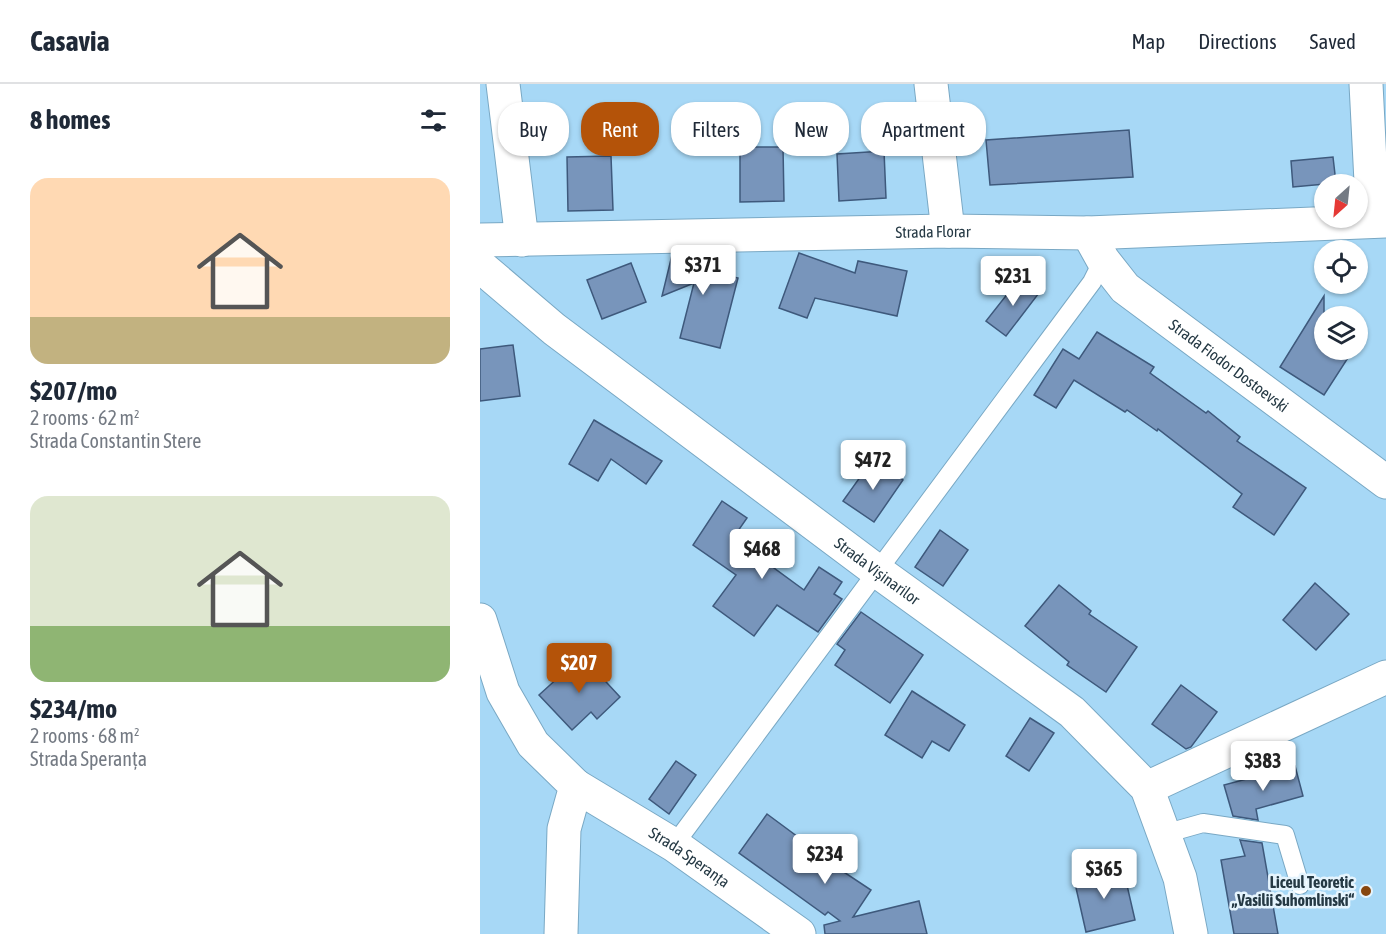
<!DOCTYPE html>
<html lang="en">
<head>
<meta charset="utf-8">
<style>
	:root { --surface:#fff; --page:#f6f6f7; --text:#1f2937; --muted:#747a83; --line:#e0e1e3; --accent:#b45309 }
	body { margin:0; font-family:"Asap Condensed",sans-serif; background:var(--page); color:var(--text); height:100vh; display:flex; flex-direction:column; font-size:22px; white-space:nowrap }
	* { box-sizing:border-box; margin:0 }
	p { font-size:20px; color:var(--muted) }
	.icon { flex:none; width:33px; height:33px; fill:none; stroke:currentColor; stroke-width:2; stroke-linecap:round; stroke-linejoin:round }
	.map { position:relative; flex:1; overflow:hidden }
	.panel { display:flex; flex-direction:column; background:var(--surface); width:480px }
	.panel>* { flex:none }
	.guide { position:absolute; left:18px; top:18px; width:570px; height:54px; display:flex; gap:12px }
	.needle { width:39px; rotate:207deg }
	.controls { position:absolute; left:834px; top:90px; display:grid; gap:12px }
	.controls a { display:grid; place-items:center; width:54px; height:54px; border-radius:50%; background:var(--surface); box-shadow:0 2px 4px #0004; font-size:30px }
	.price { position:absolute; translate:-50% -51px; padding:0 14px; border-radius:6px; background:#fff; color:#222; font-size:20px; line-height:39px; filter:drop-shadow(0 2px 3px #0008) }
	.price::after { content:''; position:absolute; left:50%; top:36px; width:18px; height:14px; margin-left:-9px; background:inherit; clip-path:polygon(0 0,100% 0,50% 100%) }
	.price.on { background:var(--accent); color:#fff }
	ul { padding:0; list-style:none }
	li { display:grid; align-content:center; gap:12px; height:318px; padding:0 30px }
	li span { display:grid; place-items:center; height:186px; border-radius:18px; color:#555 }
	li>.icon { margin-inline-start:auto }
	span .icon { width:108px; height:108px; fill:#fffc; stroke-width:1 }
	li b { font-size:26px }
	h2 { display:flex; justify-content:space-between; align-items:center; height:72px; padding:0 30px; font-size:26px }
	.tag { padding:0 21px; border-radius:24px; background:var(--surface); box-shadow:0 2px 4px #0004; font-size:21px; line-height:54px }
	.tag.on { background:var(--accent); color:#fff }
	header { display:flex; align-items:center; gap:36px; box-sizing:border-box; height:84px; padding:0 30px; background:var(--surface); border-bottom:2px solid var(--line) }
	header strong { font-size:28px }
	nav { display:flex; gap:33px; margin-inline-start:auto; font-size:21px }
	main { display:flex; flex:1; min-height:0 }
	.map>svg:first-child { display:block }
	.building { fill:#7895bb; stroke:#3e597c; stroke-width:1.5 }
	.lines { fill:none; stroke-linecap:round; stroke-linejoin:round }
	.lane-casing { stroke:#79a8c4; stroke-width:20 }
	.street-casing { stroke:#79a8c4; stroke-width:35 }
	.secondary-casing { stroke:#79a8c4; stroke-width:35 }
	.lane { stroke:#fff; stroke-width:18 }
	.street { stroke:#fff; stroke-width:33 }
	.secondary { stroke:#fff; stroke-width:33 }
	.poi-dot { fill:#87470f; stroke:#e5f4fd; stroke-width:2 }
	.labels { text-anchor:middle; dominant-baseline:central; stroke-width:5; stroke-linejoin:round; paint-order:stroke }
	.street-label { font-size:16px; fill:#253944; stroke:#e5f4fd }
	.poi-label { font-size:16px; font-weight:bold; fill:#253944; stroke:#e5f4fd; text-anchor:end }
</style>
</head>
<body>
<header>
<strong>Casavia</strong>
<nav><a>Map</a><a>Directions</a><a>Saved</a></nav>
</header>
<main>
<section class="panel">
<h2>8 homes<svg class="icon" aria-label="filters" viewBox="0 0 24 24"><path d="M4 7h16M4 17h16"/><circle cx="9" cy="7" r="2"/><circle cx="15" cy="17" r="2"/></svg></h2>
<ul>
<li><span style="background:linear-gradient(#ffd9b3 75%,#c2b280 0)"><svg class="icon" aria-label="home" viewBox="0 0 24 24"><path d="M3 11l9-7 9 7M6 9v11h12V9"/></svg></span><div><b>$207/mo</b><p>2 rooms · 62 m²</p><p>Strada Constantin Stere</p></div></li>
<li><span style="background:linear-gradient(#dfe7d0 70%,#8fb573 0)"><svg class="icon" aria-label="home" viewBox="0 0 24 24"><path d="M3 11l9-7 9 7M6 9v11h12V9"/></svg></span><div><b>$234/mo</b><p>2 rooms · 68 m²</p><p>Strada Speranța</p></div></li>
</ul>
</section>
<div class="map">
<svg width="906" height="850" viewBox="0 0 906 850">
	<rect width="100%" height="100%" fill="#a7d8f6"/>
	<g class="building">
		<polygon points="649,46 653,93 510,101 506,56"/>
		<polygon points="260,63 303,63 304,117 260,118"/>
		<polygon points="404,67 406,114 359,117 357,70"/>
		<polygon points="131,72 133,126 88,127 87,73"/>
		<polygon points="853,73 856,99 813,103 811,77"/>
		<polygon points="319,169 375,189 378,177 427,187 417,232 335,214 327,234 299,224"/>
		<polygon points="234,170 242,172 237,189 258,194 240,264 200,254 214,199 182,212 192,171"/>
		<polygon points="151,179 166,218 122,235 107,196"/>
		<polygon points="540,194 559,209 526,252 506,237"/>
		<polygon points="844,212 844,266 873,266 844,311 800,283"/>
		<polygon points="617,248 674,283 670,289 726,329 728,327 760,353 757,357 826,404 794,451 753,423 762,410 678,345 677,347 647,326 645,328 594,296 576,324 554,311 583,265 599,275"/>
		<polygon points="33,261 40,312 0,317 0,265"/>
		<polygon points="114,336 182,377 166,400 131,375 118,397 89,380"/>
		<polygon points="393,375 423,396 394,438 363,417"/>
		<polygon points="242,417 267,434 253,454 324,506 339,483 362,498 354,510 362,515 338,548 297,521 274,552 233,522 256,491 213,461"/>
		<polygon points="460,446 488,466 463,502 435,483"/>
		<polygon points="835,499 869,530 836,566 803,536"/>
		<polygon points="579,501 611,527 609,530 657,563 626,608 587,581 589,578 545,542"/>
		<polygon points="381,528 443,571 410,619 355,581 365,566 357,560"/>
		<polygon points="102,572 140,613 117,635 111,628 92,646 59,611"/>
		<polygon points="701,601 737,628 711,663 706,665 672,640"/>
		<polygon points="432,607 485,641 469,667 452,657 442,674 405,651"/>
		<polygon points="550,634 574,649 549,687 526,672"/>
		<polygon points="196,677 216,691 189,730 169,715"/>
		<polygon points="815,682 823,712 776,725 778,736 753,732 744,701"/>
		<polygon points="287,730 322,756 320,759 391,806 373,833 439,817 447,850 345,850 344,841 360,837 348,828 345,831 259,769"/>
		<polygon points="760,756 782,759 798,850 754,850 741,776 765,772"/>
		<polygon points="643,784 655,836 606,848 594,795"/>
	</g>
	<g class="lines">
		<defs>
			<g id="lane">
				<polyline points="684,750 723,739 805,751 820,801"/>
				<polyline points="194,761 612,198 623,176"/>
			</g>
			<g id="street">
				<polyline points="23,0 42,156"/>
				<polyline points="451,0 468,147"/>
				<polyline points="886,0 893,137"/>
				<path id="s1" d="M 608,149 L 623,176 L 645,204 L 906,398"/>
				<path id="s2" d="M 0,182 L 74,245 L 397,487 L 592,628 L 667,704 L 700,794 L 711,850"/>
				<polyline points="0,536 23,608 53,660 96,702 84,745 81,850"/>
				<path id="s3" d="M 96,702 L 194,761 L 319,850"/>
				<polyline points="667,704 906,593"/>
			</g>
			<g id="secondary">
				<path id="s4" d="M 0,156 L 468,147 L 608,149 L 906,137"/>
			</g>
		</defs>
		<use href="#lane" class="lane-casing"/>
		<use href="#street" class="street-casing"/>
		<use href="#secondary" class="secondary-casing"/>
		<use href="#lane" class="lane"/>
		<use href="#street" class="street"/>
		<use href="#secondary" class="secondary"/>
	</g>
	<circle class="poi-dot" cx="886" cy="807" r="6"/>
	<g class="labels">
		<g class="street-label">
			<text stroke="none"><textPath href="#s4" startOffset="453">Strada Florar</textPath></text>
			<text stroke="none"><textPath href="#s1" startOffset="196">Strada Fiodor Dostoevski</textPath></text>
			<text stroke="none"><textPath href="#s2" startOffset="501">Strada Vișinarilor</textPath></text>
			<text stroke="none"><textPath href="#s3" startOffset="134">Strada Speranța</textPath></text>
		</g>
		<g class="poi-label">
			<text x="874" y="798">Liceul Teoretic<tspan x="874" dy="18">„Vasilii Suhomlinski“</tspan></text>
		</g>
	</g>
</svg>
<div class="controls">
<a><svg class="needle" viewBox="-14 -14 28 28"><path d="M0-13l5 13h-10z" fill="#e53935"/><path d="M0 13l5-13h-10z" fill="#747a83"/></svg></a>
<a><svg class="icon" aria-label="locate" viewBox="0 0 24 24"><circle cx="12" cy="12" r="6"/><path d="M12 2v4M12 18v4M2 12h4M18 12h4"/></svg></a>
<a><svg class="icon" aria-label="layers" viewBox="0 0 24 24"><path d="M12 4l9 5-9 5-9-5zM3 14l9 5 9-5"/></svg></a>
</div>
<b class="price" style="left:223px;top:212px">$371</b>
<b class="price" style="left:533px;top:223px">$231</b>
<b class="price" style="left:393px;top:407px">$472</b>
<b class="price" style="left:282px;top:496px">$468</b>
<b class="price on" style="left:99px;top:610px">$207</b>
<b class="price" style="left:783px;top:708px">$383</b>
<b class="price" style="left:345px;top:801px">$234</b>
<b class="price" style="left:624px;top:816px">$365</b>
<div class="guide">
<a class="tag">Buy</a>
<a class="tag on">Rent</a>
<a class="tag">Filters</a>
<a class="tag">New</a>
<a class="tag">Apartment</a>
</div>
</div>
</main>
</body>
</html>
